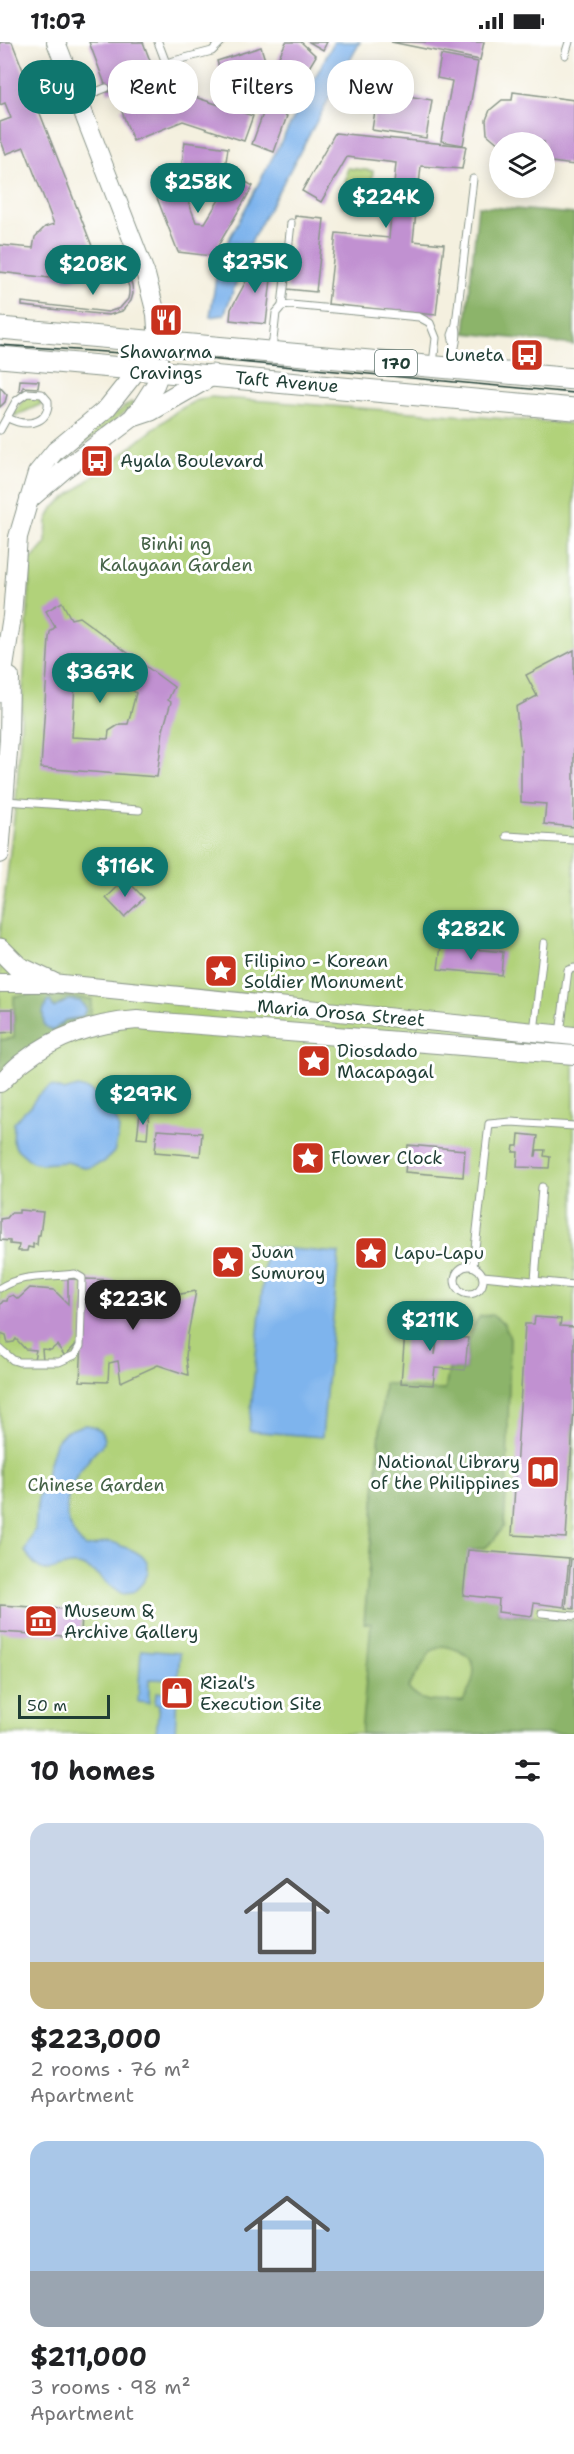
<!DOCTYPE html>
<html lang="en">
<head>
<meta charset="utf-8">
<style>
	:root { --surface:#fff; --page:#f2f2f2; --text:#202124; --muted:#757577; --accent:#0f766e }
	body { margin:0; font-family:"Shantell Sans",sans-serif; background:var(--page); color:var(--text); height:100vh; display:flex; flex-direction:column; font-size:22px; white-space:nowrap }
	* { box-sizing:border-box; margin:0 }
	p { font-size:20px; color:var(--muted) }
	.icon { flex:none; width:33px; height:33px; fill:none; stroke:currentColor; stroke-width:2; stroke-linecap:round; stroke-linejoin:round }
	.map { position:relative; height:1692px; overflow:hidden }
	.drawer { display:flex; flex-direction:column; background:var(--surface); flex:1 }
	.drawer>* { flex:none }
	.guide { position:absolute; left:18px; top:18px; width:538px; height:54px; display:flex; gap:12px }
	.fabs { position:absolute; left:489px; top:90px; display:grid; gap:12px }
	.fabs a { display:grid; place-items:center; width:66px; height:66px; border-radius:50%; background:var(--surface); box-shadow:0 3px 15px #0003; font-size:30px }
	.scale { position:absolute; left:18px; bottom:15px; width:92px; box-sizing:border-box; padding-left:6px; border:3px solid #1f3d34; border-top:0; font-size:16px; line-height:21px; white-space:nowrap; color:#1f3d34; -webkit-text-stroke:4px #fff; paint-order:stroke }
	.price { position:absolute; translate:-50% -51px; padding:0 14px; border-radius:21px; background:var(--accent); color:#fff; font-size:20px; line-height:39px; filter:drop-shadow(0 2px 3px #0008) }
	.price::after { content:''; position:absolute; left:50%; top:36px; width:18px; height:14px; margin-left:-9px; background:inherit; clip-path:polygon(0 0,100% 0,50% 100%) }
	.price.active { background:#222; color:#fff }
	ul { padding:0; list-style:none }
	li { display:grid; align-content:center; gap:12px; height:318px; padding:0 30px }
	li span { display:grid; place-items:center; height:186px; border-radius:18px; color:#555 }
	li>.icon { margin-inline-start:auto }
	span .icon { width:108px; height:108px; fill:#fffc; stroke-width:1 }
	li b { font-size:26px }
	h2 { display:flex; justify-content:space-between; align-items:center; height:72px; padding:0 30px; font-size:26px }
	.chip { padding:0 21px; border-radius:24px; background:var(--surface); box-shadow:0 3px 15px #0003; font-size:21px; line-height:54px }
	.chip.active { background:var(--accent); color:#fff }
	.status { display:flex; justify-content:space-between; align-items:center; height:42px; padding:0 30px; background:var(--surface); direction:ltr }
	.status svg { height:16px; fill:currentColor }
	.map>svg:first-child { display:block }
	.green { fill:#b1d27a; stroke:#688857; stroke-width:1.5 }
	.forest { fill:#8cb46a; stroke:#56784f; stroke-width:1.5; fill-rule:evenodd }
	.water { fill:#7eb4ed; stroke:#4e7890; stroke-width:1.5 }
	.building { fill:#c191d1; fill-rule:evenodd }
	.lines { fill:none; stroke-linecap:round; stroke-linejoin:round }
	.lane-casing { stroke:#8a968a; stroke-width:9 }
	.secondary-casing { stroke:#8a968a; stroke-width:20 }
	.primary-casing { stroke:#8a968a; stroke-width:23 }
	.lane { stroke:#fff; stroke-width:7 }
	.secondary { stroke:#fff; stroke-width:18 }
	.primary { stroke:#fff; stroke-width:21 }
	.tram { stroke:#1f3d34; stroke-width:1.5 }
	.labels { text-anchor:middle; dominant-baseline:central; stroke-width:6; stroke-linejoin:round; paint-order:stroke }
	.shield { fill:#fff; stroke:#627771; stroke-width:1.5 }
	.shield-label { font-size:16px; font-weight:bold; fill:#1f3d34 }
	.poi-label { font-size:18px; fill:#1f3d34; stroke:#fff; text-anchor:start }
	.street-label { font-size:18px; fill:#1f3d34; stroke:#fff }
	.park-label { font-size:18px; fill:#446246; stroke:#fff }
</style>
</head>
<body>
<div class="status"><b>11:07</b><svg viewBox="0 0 49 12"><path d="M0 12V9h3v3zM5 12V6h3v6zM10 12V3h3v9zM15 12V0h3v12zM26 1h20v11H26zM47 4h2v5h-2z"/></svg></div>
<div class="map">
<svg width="574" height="1692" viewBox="0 0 574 1692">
	<rect width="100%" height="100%" fill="#fff"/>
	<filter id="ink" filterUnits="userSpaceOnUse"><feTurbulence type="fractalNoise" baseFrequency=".0167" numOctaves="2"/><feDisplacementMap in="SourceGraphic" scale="12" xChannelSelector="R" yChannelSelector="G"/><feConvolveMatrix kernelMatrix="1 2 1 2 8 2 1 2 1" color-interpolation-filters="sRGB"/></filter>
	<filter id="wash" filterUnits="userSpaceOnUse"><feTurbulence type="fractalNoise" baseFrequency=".008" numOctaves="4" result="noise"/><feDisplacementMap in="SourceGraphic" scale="24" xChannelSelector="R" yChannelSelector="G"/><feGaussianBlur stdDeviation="1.35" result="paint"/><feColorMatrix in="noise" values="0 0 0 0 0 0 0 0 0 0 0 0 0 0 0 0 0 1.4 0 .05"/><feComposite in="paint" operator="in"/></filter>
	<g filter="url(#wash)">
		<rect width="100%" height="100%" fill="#f4f0df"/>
		<g class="green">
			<polygon points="347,126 373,129 369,166 343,164"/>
			<polygon points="26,354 36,354 42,362 15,374 14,371"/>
			<polygon points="210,355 574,382 574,1692 0,1692 0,892 16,759 31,518 46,501 47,479 53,466 177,369 195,359"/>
			<polygon points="131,360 134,361 129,367 57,424 54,423 67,408"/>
		</g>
		<g class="forest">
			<polygon points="478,164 574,172 574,303 465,291"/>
			<path d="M 38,952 L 92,957 L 90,974 L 64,984 L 0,1028 L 0,998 L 14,996 L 14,954 ZM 74,958 L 75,978 L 65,978 L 60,983 L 50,959 L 54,966 L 57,966 L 63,960 Z"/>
			<path d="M 492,1273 L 504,1282 L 510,1296 L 507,1434 L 504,1484 L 494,1498 L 486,1505 L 468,1509 L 499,1557 L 498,1571 L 574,1579 L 574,1692 L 361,1692 L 371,1582 L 364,1581 L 384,1341 L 427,1348 L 445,1348 L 449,1327 L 465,1328 C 467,1307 467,1292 480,1274 ZM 443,1604 C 480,1611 480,1630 463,1659 C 442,1659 421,1664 408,1646 L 431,1609 Z"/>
		</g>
		<g class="water">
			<polygon points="334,0 360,0 253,196 224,273 210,275 219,216"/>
			<polygon points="68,958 80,959 86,967 82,975 65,978 55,987 51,988 44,983 43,970 47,960 50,959 54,966"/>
			<polygon points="51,1044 64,1049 78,1045 89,1048 112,1064 119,1087 118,1095 114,1110 104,1120 87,1126 67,1120 42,1122 32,1120 16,1106 13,1099 14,1081 23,1070 29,1066 38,1053"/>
			<polygon points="266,1205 339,1211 322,1395 249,1389"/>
			<path d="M 83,1383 C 96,1383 104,1388 104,1401 C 74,1431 48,1469 85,1505 C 96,1506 102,1499 111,1500 C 116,1500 120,1504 124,1505 C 153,1514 156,1532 132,1551 L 121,1552 C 107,1544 98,1529 82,1524 C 56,1517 47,1546 25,1509 L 35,1487 L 38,1456 L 46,1442 L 47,1428 L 55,1401 L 65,1390 Z"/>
			<polygon points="141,1608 180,1611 178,1638 149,1637 149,1661 138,1660"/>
			<polygon points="156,1650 177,1651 175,1692 156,1692 159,1662 155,1662"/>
		</g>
		<g id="blocks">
			<g class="building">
				<polygon points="0,0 12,0 92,204 94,216 90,228 80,236 67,238 0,230 0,203 33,206 35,195 45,185 54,182 24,105 6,112 0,96 0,80 11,76 5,61 0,63"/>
				<polygon points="89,0 143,0 155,32 108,50"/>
				<polygon points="286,0 301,0 316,14 290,57 266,42"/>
				<polygon points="309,0 327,0 323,8"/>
				<polygon points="391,0 484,0 480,18"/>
				<polygon points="261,5 269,31 225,45 217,19"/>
				<polygon points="441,13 478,20 463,103 441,99 452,39 437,36"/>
				<polygon points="170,47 253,74 244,99 183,79 133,99 121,67"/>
				<polygon points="378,49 432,58 426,96 372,88"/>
				<polygon points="513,50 574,58 574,123 544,119 544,100 500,100 500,103 487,92 486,78 490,68 502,58 512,58"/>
				<polygon points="265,66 287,74 274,110 252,102"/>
				<polygon points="335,91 466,104 462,127 421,124 413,199 444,202 436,273 328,262 336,191 389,196 396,121 347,115 321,160 302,149"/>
				<polygon points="185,100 228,106 224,133 181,127"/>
				<polygon points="176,127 196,180 205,181 234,133 253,144 212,214 178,210 150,138"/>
				<polygon points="295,174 324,177 316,250 287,247"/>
				<polygon points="120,206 132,243 133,252 131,259 122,269 109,273 22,264 22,260 108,270 120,266 128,257 129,252 129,245 116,207"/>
				<polygon points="268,206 274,210 266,282 230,278 231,267 250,232 255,229"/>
				<circle cx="111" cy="213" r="6"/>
				<polygon points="20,338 39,339 38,346 23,345 23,349 19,349"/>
				<polygon points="0,345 7,353 5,360 0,365"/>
				<path d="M 62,560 L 71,577 L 79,575 L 174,645 L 168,658 L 171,660 L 163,688 L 157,735 L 41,726 L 49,596 L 50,590 L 55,585 L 46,569 ZM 89,615 L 136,651 L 128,682 L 120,682 L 109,689 L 108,697 L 72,695 L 76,624 L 81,628 L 91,622 Z"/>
				<polygon points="574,608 574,785 544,782 546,762 521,760 521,710 516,665 537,654 526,633"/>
				<polygon points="126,837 144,856 124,875 106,856"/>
				<polygon points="441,904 503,910 501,933 438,927"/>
				<polygon points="0,967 13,967 13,990 0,991"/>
				<polygon points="143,1058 148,1059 147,1067 142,1067"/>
				<polygon points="140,1071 149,1072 147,1097 137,1096"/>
				<polygon points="157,1088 202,1091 200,1114 155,1110"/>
				<polygon points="519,1092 538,1094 535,1114 536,1114 537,1108 545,1108 544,1114 550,1115 549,1126 517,1125 518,1110 513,1110 514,1104 518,1104"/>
				<polygon points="408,1103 465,1108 463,1135 405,1130"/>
				<polygon points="19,1168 43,1170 40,1193 38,1193 37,1203 33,1202 33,1206 28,1205 27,1209 18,1209 19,1203 10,1202 10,1199 0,1198 0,1177 7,1176 11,1171 19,1171"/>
				<polygon points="68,1237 80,1237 78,1300 65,1314 57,1303 51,1308 42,1307 43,1318 34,1317 36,1308 25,1307 16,1297 14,1300 8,1301 6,1293 0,1291 0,1263 3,1259 7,1259 8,1255 13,1253 18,1257 30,1246 54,1248 68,1262"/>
				<polygon points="85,1237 114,1238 113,1259 120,1264 129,1238 161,1256 196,1249 188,1292 186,1315 188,1333 158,1323 121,1340 118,1319 109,1321 108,1340 80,1339"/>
				<polygon points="535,1275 561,1277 560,1284 574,1285 574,1367 566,1496 512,1493 525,1282 534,1282"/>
				<polygon points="406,1277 438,1279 435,1313 438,1294 468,1296 465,1328 435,1326 433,1343 401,1341"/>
				<polygon points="468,1508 569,1516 564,1565 534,1561 532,1574 498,1570 499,1557 463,1553"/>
				<polygon points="571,1517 574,1517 574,1567 566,1566"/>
				<polygon points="0,1563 82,1568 81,1595 0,1590"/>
			</g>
		</g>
	</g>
	<g filter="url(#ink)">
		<use href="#blocks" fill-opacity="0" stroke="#8a968a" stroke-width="1.5"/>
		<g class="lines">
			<defs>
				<g id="lane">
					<polyline points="565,13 569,0"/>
					<polyline points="166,21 212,9 221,0"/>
					<polyline points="153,27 166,21 158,0"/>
					<polyline points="78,57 106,46"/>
					<polyline points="282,264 291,181"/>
					<polyline points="454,303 452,293 456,282 473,137"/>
					<polyline points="272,307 276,271 282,264 291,263 419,275 430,281 436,296 433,322"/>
					<path d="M 451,323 C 453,311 459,296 456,284"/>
					<path d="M 0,388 L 16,359 L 27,351 L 42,352 L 48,359 C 50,383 25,385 8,376"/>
					<polyline points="5,759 139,768"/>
					<polyline points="507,794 574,798"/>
					<polyline points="534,990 544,901"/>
					<polyline points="560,992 568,928 574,926"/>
					<circle cx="469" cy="1238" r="14"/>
					<polyline points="473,1224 489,1082 511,1080 574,1084"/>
					<polyline points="483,1234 574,1243"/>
					<polyline points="535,1239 542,1145"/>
					<path d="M 0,1246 C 24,1231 48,1236 75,1232 L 82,1236 L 80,1304 L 75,1313 L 59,1320 L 19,1320 L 13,1318 L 0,1307"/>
					<polyline points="542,1571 574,1574"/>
				</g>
				<g id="secondary">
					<polyline points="29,458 65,427 136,373 155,343 160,330 156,272 146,233 56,0"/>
					<polyline points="0,651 12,574 18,495 37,431 55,409 107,366 146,317"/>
					<polyline points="0,812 9,697 10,635"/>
					<polyline points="0,941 52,941 574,994"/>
					<path d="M 0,1041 C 8,1034 15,1025 24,1019 C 57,993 96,981 137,978 L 574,1013"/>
				</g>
				<g id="primary">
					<polyline points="0,286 574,337"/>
					<polyline points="0,315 574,367"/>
					<polyline points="136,373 151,368 212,333"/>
					<polyline points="0,907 18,925 52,941"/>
				</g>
			</defs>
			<use href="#lane" class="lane-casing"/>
			<use href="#secondary" class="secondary-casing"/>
			<use href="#primary" class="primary-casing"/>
			<use href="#lane" class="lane"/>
			<use href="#secondary" class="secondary"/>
			<use href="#primary" class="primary"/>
			<polyline class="tram" points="0,303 197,316 574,351"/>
		</g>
	</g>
	<defs>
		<symbol id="restaurant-square" viewBox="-11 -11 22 22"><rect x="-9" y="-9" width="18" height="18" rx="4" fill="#c8321e" stroke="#fff"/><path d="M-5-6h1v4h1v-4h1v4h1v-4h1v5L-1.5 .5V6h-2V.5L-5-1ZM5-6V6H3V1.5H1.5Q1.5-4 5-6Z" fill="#fff"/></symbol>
		<symbol id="bus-square" viewBox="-11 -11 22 22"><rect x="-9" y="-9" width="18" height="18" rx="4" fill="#c8321e" stroke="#fff"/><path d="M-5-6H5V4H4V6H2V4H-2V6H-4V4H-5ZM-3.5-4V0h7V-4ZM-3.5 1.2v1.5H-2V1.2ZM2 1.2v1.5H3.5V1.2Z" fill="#fff"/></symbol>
		<symbol id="sight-square" viewBox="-11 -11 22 22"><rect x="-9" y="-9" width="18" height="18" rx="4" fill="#c8321e" stroke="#fff"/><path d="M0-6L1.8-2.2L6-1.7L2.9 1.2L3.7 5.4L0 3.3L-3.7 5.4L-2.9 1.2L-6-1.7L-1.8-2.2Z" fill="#fff"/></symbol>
		<symbol id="library-square" viewBox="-11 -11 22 22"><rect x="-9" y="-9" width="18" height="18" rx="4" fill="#c8321e" stroke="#fff"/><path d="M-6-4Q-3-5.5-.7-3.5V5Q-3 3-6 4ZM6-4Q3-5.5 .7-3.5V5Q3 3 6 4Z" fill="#fff"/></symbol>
		<symbol id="museum-square" viewBox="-11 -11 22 22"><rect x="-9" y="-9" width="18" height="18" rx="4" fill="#c8321e" stroke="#fff"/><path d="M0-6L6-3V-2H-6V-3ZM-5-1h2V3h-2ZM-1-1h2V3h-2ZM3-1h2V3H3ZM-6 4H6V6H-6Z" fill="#fff"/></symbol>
		<symbol id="shop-square" viewBox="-11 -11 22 22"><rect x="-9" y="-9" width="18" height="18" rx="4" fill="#c8321e" stroke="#fff"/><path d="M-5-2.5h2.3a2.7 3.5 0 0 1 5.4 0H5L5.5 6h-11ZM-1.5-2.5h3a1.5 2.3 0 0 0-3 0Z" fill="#fff"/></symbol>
	</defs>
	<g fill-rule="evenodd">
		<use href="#restaurant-square" x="147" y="259" width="38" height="38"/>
		<use href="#bus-square" x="508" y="294" width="38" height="38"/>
		<use href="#bus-square" x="78" y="400" width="38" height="38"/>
		<use href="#sight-square" x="202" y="910" width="38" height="38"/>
		<use href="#sight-square" x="295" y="1000" width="38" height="38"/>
		<use href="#sight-square" x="289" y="1097" width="38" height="38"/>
		<use href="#sight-square" x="352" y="1192" width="38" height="38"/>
		<use href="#sight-square" x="209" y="1201" width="38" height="38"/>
		<use href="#library-square" x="524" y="1411" width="38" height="38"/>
		<use href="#museum-square" x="22" y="1560" width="38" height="38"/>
		<use href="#shop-square" x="158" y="1632" width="38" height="38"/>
	</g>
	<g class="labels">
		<rect class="shield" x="375" y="308" width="42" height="26" rx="4.5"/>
		<g class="shield-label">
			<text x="396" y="321">170</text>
		</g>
		<g class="poi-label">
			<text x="166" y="310" text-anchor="middle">Shawarma<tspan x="166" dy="21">Cravings</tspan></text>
			<text x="504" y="313" text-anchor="end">Luneta</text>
			<text x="120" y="419">Ayala Boulevard</text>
			<text x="244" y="919">Filipino - Korean<tspan x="244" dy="21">Soldier Monument</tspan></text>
			<text x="337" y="1009">Diosdado<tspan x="337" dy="21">Macapagal</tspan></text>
			<text x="331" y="1116">Flower Clock</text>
			<text x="251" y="1210">Juan<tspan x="251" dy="21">Sumuroy</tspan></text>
			<text x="394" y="1211">Lapu-Lapu</text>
			<text x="520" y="1420" text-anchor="end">National Library<tspan x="520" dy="21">of the Philippines</tspan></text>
			<text x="64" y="1569">Museum &amp;<tspan x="64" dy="21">Archive Gallery</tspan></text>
			<text x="200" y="1641">Rizal's<tspan x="200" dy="21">Execution Site</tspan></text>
		</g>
		<g class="street-label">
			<text transform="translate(287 340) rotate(5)">Taft Avenue</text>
			<text transform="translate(341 971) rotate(5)">Maria Orosa Street</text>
		</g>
		<g class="park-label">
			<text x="176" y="502">Binhi ng<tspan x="176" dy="21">Kalayaan Garden</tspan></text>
			<text x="96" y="1443">Chinese Garden</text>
		</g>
	</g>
</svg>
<div class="fabs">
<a><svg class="icon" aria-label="layers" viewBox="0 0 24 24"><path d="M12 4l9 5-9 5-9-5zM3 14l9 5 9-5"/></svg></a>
</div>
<div class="scale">50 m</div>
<b class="price" style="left:198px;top:172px">$258K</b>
<b class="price" style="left:386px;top:187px">$224K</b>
<b class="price" style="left:255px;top:252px">$275K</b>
<b class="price" style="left:93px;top:254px">$208K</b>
<b class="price" style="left:100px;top:662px">$367K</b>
<b class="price" style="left:125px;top:856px">$116K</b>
<b class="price" style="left:471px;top:919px">$282K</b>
<b class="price" style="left:143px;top:1084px">$297K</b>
<b class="price active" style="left:133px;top:1289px">$223K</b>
<b class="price" style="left:430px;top:1310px">$211K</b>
<div class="guide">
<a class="chip active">Buy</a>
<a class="chip">Rent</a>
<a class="chip">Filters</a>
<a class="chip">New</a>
</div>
</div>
<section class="drawer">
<h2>10 homes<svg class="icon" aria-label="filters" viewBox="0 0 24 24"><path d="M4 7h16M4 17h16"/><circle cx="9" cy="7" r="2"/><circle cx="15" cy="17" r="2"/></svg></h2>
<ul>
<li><span style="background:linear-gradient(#c9d6e8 75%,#c2b280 0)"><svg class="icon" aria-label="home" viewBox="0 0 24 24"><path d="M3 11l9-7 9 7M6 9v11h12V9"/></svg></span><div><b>$223,000</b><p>2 rooms · 76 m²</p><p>Apartment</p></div></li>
<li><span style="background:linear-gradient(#a9c7e8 70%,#9aa5b1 0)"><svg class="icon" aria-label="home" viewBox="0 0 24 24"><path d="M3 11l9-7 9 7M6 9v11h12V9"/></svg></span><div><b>$211,000</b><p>3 rooms · 98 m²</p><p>Apartment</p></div></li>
</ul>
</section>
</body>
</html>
